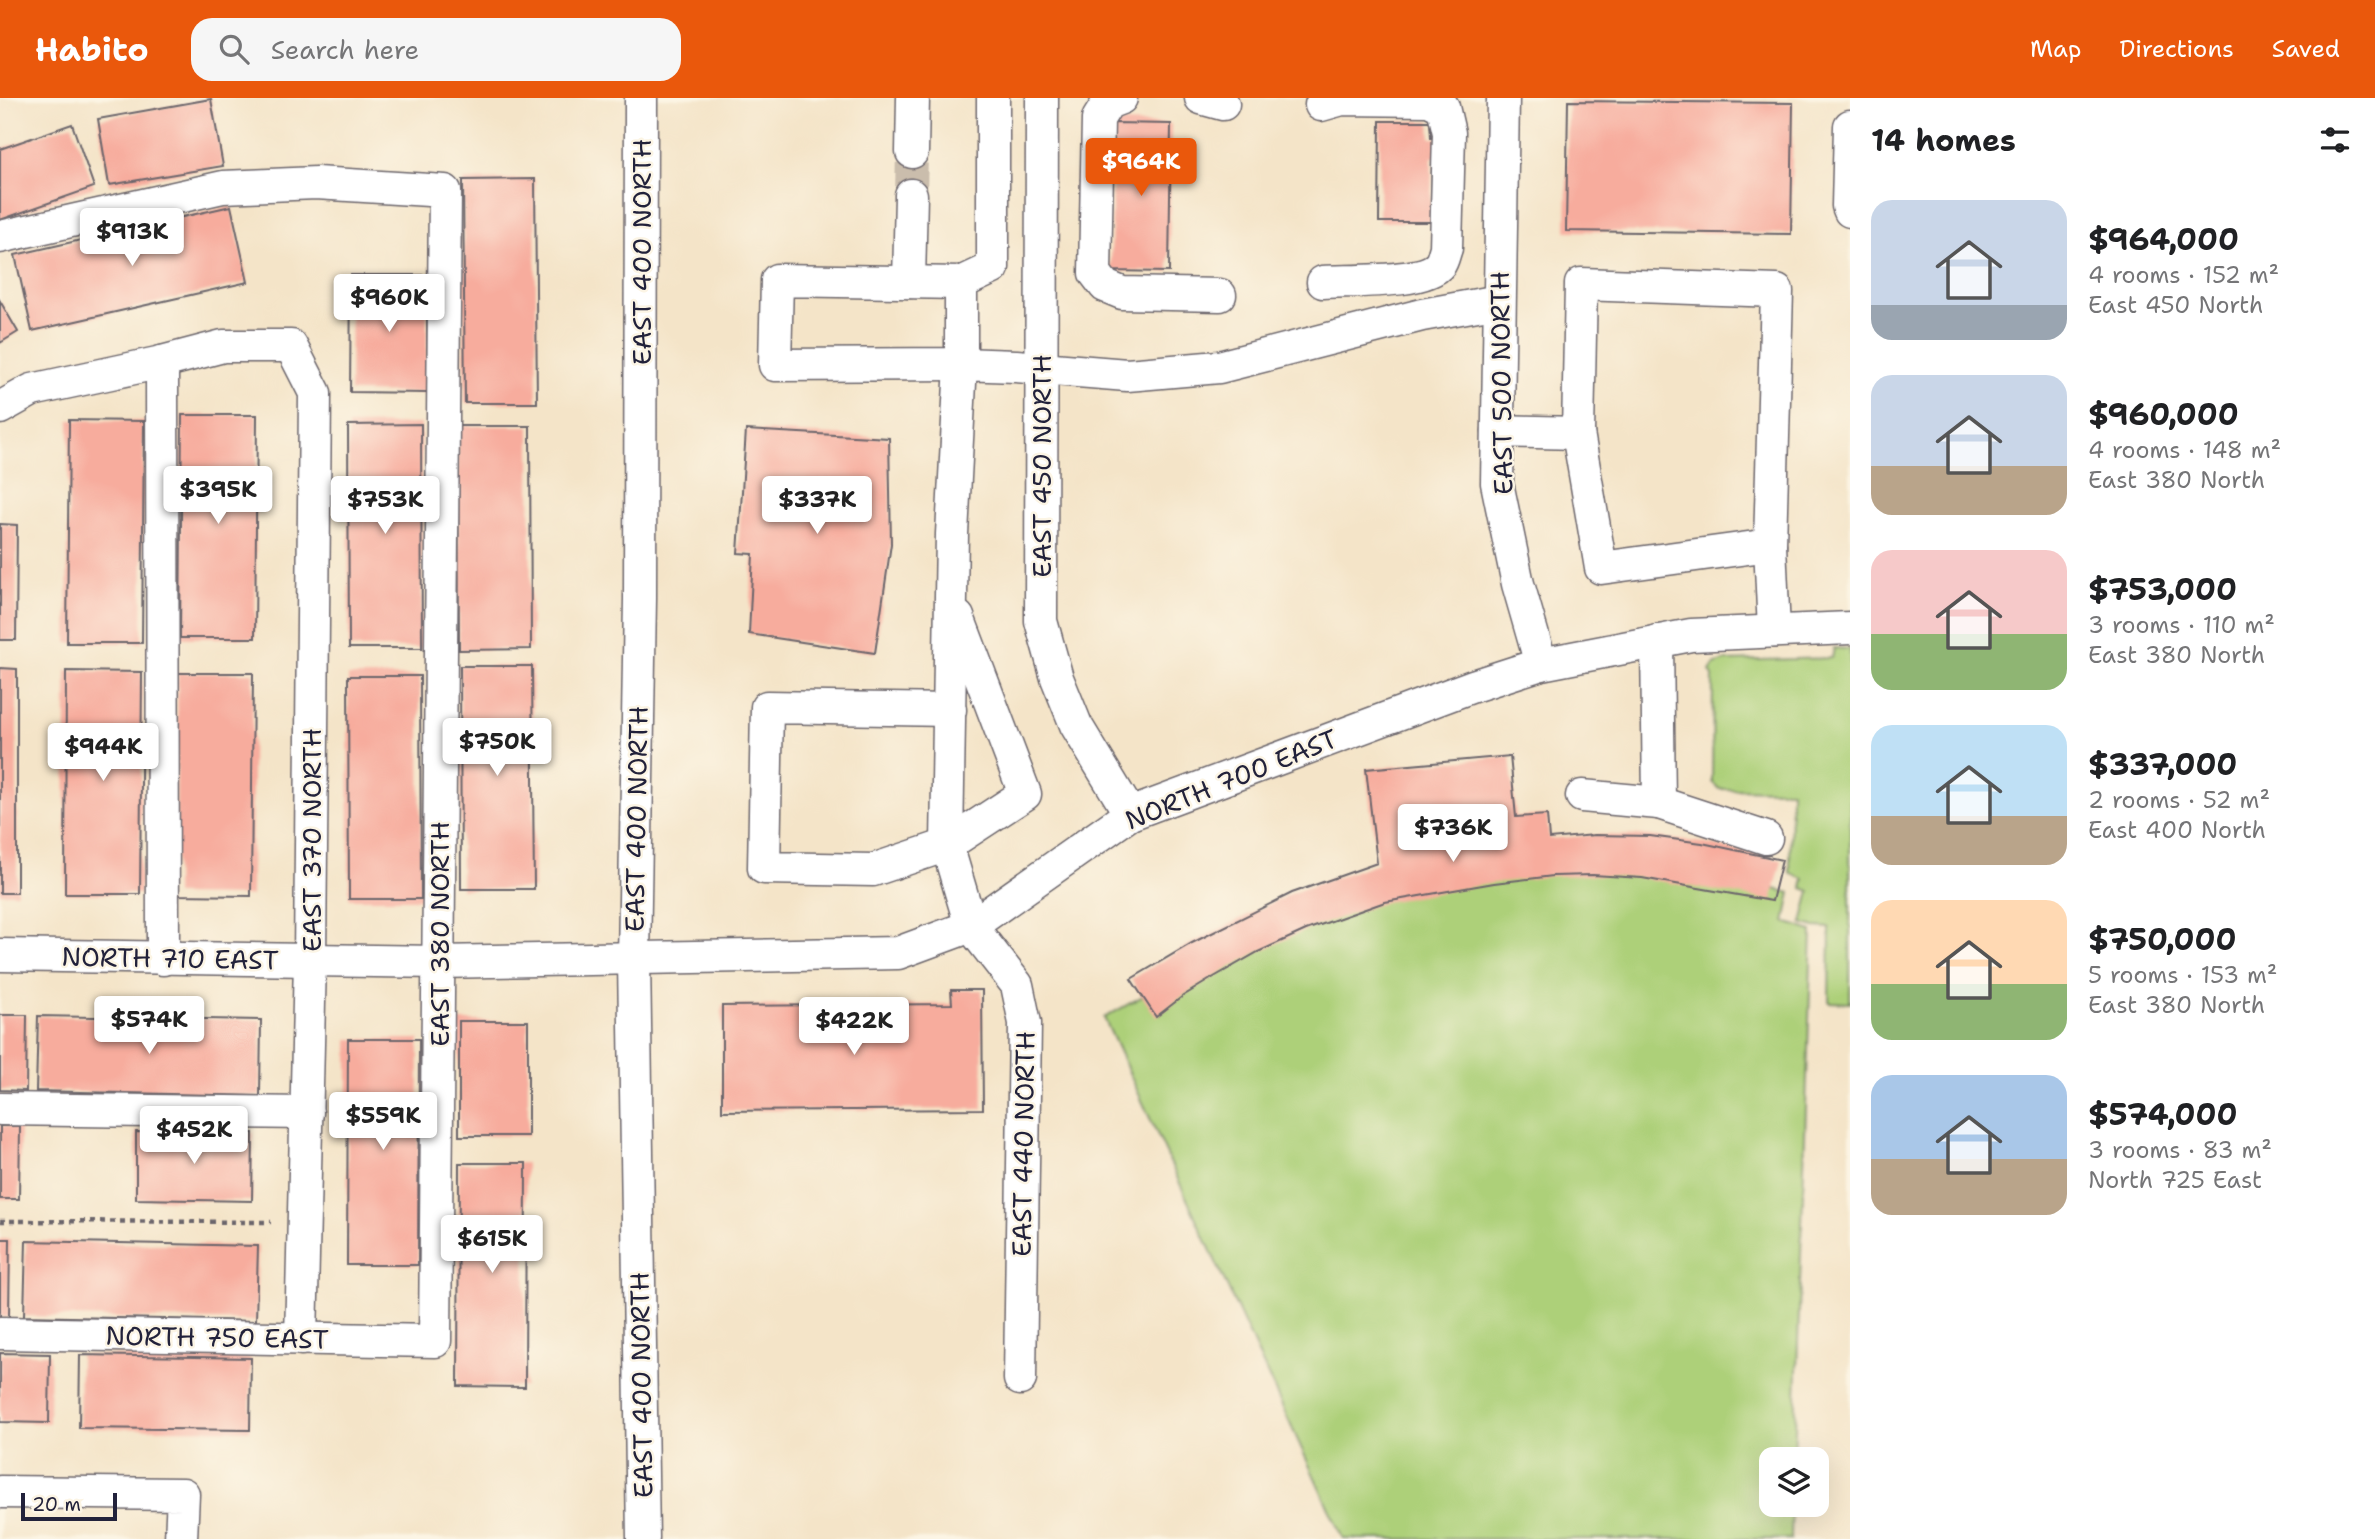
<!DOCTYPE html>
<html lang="en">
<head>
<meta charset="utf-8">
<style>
	:root { --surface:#fff; --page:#f6f6f6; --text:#202124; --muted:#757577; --accent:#ea580c }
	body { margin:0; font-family:"Shantell Sans",sans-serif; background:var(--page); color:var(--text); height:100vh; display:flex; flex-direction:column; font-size:26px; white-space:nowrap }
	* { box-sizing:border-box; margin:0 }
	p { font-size:23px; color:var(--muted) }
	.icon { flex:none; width:38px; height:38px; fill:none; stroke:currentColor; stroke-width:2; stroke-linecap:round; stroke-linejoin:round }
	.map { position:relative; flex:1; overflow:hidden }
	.side { display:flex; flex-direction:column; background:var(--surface); width:525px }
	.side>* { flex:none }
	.tools { position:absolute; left:1759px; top:1349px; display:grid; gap:14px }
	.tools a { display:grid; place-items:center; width:70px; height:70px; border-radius:14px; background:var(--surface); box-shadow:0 7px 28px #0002; font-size:35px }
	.scale { position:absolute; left:21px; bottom:18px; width:96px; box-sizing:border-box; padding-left:7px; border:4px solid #22223b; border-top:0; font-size:19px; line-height:24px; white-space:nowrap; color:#22223b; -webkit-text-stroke:5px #fcf5e5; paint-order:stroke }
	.price { position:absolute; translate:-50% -60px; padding:0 16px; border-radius:7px; background:#fff; color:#222; font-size:23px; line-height:46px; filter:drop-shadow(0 2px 4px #0008) }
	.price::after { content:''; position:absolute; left:50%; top:42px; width:21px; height:16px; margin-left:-10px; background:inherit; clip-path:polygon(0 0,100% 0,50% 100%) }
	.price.current { background:var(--accent); color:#fff }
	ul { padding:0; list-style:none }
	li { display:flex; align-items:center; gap:21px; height:175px; padding:0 21px }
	li span { display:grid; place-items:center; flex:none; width:196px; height:140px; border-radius:21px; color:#555 }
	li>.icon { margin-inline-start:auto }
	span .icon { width:84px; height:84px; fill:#fffc; stroke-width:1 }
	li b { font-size:30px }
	h2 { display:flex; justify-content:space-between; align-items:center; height:84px; padding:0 21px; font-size:30px }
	header { display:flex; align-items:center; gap:42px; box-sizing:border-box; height:98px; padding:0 35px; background:var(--accent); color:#fff }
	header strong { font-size:33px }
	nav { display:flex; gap:38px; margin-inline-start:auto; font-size:24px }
	.search { width:490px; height:63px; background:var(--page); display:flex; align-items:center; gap:18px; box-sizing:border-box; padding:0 24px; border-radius:21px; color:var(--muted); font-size:26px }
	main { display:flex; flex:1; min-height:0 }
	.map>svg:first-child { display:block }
	.green { fill:#add079; stroke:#68795a; stroke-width:2 }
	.building { fill:#f7ac9d }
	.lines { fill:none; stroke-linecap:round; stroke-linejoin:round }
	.minor-tunnel { stroke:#cabdac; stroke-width:32; stroke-dasharray:32 16; stroke-linecap:butt }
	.minor-casing { stroke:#6c666c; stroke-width:35 }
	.path { stroke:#6c666c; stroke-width:4.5; stroke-dasharray:5 5; stroke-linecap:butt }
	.minor { stroke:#fff; stroke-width:32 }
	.labels { text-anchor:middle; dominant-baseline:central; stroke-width:5; stroke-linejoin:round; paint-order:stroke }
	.street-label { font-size:26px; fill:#22223b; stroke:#fcf5e5 }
</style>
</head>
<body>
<header>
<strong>Habito</strong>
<div class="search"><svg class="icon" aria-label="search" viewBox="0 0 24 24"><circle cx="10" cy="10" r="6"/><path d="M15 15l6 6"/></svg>Search here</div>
<nav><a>Map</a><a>Directions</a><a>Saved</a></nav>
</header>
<main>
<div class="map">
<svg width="1850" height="1441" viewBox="0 0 1850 1441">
	<rect width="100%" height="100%" fill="#fcf5e5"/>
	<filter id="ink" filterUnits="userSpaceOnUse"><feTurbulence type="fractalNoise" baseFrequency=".0143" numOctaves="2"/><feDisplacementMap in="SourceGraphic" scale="14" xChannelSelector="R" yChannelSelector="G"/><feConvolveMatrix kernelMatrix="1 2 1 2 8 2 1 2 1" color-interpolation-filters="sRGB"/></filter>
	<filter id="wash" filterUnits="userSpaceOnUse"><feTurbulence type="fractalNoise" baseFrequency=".00686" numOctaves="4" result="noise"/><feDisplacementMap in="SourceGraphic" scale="28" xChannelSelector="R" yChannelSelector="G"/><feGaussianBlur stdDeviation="1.57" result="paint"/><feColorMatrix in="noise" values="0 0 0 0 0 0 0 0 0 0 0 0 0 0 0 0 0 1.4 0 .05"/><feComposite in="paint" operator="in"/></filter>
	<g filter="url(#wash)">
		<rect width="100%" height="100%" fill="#f4e4c8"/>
		<g class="green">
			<polygon points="1834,550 1850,551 1850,905 1829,904 1830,830 1815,829 1802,825 1810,793 1802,790 1804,781 1790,775 1791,692 1719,691 1712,684 1713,578 1710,573 1714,567 1724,563 1832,560"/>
			<polygon points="1514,767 1741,783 1791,795 1785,824 1812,833 1794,1361 1771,1362 1771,1407 1792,1407 1791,1441 1343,1441 1104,920 1244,841"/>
		</g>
		<g id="blocks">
			<g class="building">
				<polygon points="211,1 223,68 109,87 98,21"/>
				<polygon points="1568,3 1793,5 1791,136 1566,133"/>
				<polygon points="1380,23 1430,23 1431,40 1438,40 1437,59 1432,59 1431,124 1379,124"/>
				<polygon points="1113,25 1171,26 1169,174 1111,173"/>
				<polygon points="72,26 94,89 0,122 0,51"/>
				<polygon points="535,81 537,305 465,305 463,82"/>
				<polygon points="231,108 248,184 32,233 15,157"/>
				<polygon points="351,177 427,177 427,295 350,294"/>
				<polygon points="0,203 18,234 0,245"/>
				<polygon points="182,317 257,317 255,540 180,540"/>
				<polygon points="69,322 144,323 142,545 67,545"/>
				<polygon points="421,326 422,550 349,550 348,327"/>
				<polygon points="458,328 530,328 531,551 459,552"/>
				<polygon points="746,332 889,340 891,446 875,555 749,536 753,456 738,455"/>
				<polygon points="0,426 17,427 16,542 0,542"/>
				<polygon points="460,568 532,568 534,791 461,791"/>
				<polygon points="0,570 17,571 17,795 0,795"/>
				<polygon points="66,573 142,574 140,796 65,796"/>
				<polygon points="178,575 253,575 251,798 175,797"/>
				<polygon points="348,578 420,578 421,801 349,801"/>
				<polygon points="1510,658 1516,719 1547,717 1549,741 1595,737 1650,738 1702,745 1782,762 1772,803 1642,780 1593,777 1553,778 1494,785 1385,804 1306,832 1258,854 1214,879 1183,898 1156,919 1131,881 1192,845 1292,795 1377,765 1366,671"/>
				<polygon points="951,892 982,892 983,1011 722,1013 722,908 952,906"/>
				<polygon points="0,917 27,917 26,993 0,992"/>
				<polygon points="38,918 261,922 260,998 36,993"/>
				<rect x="459" y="923" width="69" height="115"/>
				<polygon points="348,941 419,941 418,1167 347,1167"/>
				<polygon points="0,1028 20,1028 19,1101 0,1101"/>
				<polygon points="136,1034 253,1035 252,1103 136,1101"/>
				<polygon points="459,1065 526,1065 525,1289 458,1288"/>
				<polygon points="0,1141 10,1141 9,1219 0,1219"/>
				<polygon points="26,1143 258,1148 256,1223 24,1218"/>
				<polygon points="0,1255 50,1256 49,1325 0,1324"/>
				<polygon points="80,1257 251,1260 250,1332 79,1330"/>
			</g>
		</g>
	</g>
	<g filter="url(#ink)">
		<use href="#blocks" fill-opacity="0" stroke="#6c666c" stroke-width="2"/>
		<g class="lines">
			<polyline class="minor-tunnel" points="911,97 912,54"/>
			<defs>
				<g id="minor">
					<polyline points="641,0 640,501 634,862 643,1441"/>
					<polyline points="1042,0 1041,523 1057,580 1076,627 1130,716"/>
					<polyline points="1121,0 1108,5 1098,21 1095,175 1105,188 1122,195 1220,197"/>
					<polyline points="1201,0 1223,6"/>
					<polyline points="1503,0 1497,385 1518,486 1541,566"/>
					<path d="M 1321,7 L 1342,1 L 1429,2 L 1443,9 L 1449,35 L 1446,150 C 1444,155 1443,162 1440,166 C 1425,186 1348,182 1323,184"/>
					<polyline points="1850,28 1848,108 1850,113"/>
					<polyline points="912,54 913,0"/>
					<polyline points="0,139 223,89 316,85 445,93 435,1243 0,1235"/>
					<polyline points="909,184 911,97"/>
					<polyline points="961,185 777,182 775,267 961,266 961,185 993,170 993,0"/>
					<polyline points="162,264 163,861"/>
					<polyline points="0,310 32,292 162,264 223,248 291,248 315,295 310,862 301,1241"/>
					<polyline points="1498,333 1578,335 1581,186 1777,193 1770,447 1774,533"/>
					<polyline points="1578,335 1601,470 1770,447"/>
					<polyline points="950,612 767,609 764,770 873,772 947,747 1025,696 958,519"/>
					<polyline points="1582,698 1659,705 1657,543"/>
					<polyline points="1659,705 1766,740"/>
					<polyline points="0,857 439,864 898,855 971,828 1130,716 1473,588 1541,566 1691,537 1850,530"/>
					<polyline points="0,1011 307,1015"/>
					<polyline points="1020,1281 1025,925 1017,887 971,828 947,747 952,436 961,266 1016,268 1127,277 1219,269 1422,217 1499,203"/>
					<polyline points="0,1394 183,1396 181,1441"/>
				</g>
			</defs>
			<use href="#minor" class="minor-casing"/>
			<polyline class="path" points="0,1123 271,1124"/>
			<use href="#minor" class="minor"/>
		</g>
	</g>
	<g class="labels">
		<g class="street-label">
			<text transform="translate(641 154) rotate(-90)">EAST 400 NORTH</text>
			<text transform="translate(1501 285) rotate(-91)">EAST 500 NORTH</text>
			<text transform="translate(1041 368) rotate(-90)">EAST 450 NORTH</text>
			<text transform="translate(1231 681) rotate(-22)">NORTH 700 EAST</text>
			<text transform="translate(636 721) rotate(-89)">EAST 400 NORTH</text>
			<text transform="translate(311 742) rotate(-90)">EAST 370 NORTH</text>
			<text transform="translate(439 836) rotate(-90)">EAST 380 NORTH</text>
			<text transform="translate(170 860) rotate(1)">NORTH 710 EAST</text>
			<text transform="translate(1023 1046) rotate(-89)">EAST 440 NORTH</text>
			<text transform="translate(217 1239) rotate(1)">NORTH 750 EAST</text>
			<text transform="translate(641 1287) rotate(-91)">EAST 400 NORTH</text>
		</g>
	</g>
</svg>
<div class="tools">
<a><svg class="icon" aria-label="layers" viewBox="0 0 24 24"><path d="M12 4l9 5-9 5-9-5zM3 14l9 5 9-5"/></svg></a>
</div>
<div class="scale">20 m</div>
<b class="price current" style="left:1141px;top:100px">$964K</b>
<b class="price" style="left:132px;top:170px">$913K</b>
<b class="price" style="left:389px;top:236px">$960K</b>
<b class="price" style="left:218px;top:428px">$395K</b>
<b class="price" style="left:385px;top:438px">$753K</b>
<b class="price" style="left:817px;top:438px">$337K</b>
<b class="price" style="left:497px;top:680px">$750K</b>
<b class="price" style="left:103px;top:685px">$944K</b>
<b class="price" style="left:1453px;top:766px">$736K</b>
<b class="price" style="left:149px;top:958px">$574K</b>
<b class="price" style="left:854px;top:959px">$422K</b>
<b class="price" style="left:383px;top:1054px">$559K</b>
<b class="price" style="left:194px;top:1068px">$452K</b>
<b class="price" style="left:492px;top:1177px">$615K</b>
</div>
<section class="side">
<h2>14 homes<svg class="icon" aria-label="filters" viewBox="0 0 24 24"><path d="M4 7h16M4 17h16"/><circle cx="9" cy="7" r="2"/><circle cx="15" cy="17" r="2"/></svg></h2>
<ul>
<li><span style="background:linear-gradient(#c9d6e8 75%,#9aa5b1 0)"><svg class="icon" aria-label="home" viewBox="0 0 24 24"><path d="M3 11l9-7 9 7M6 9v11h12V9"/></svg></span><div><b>$964,000</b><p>4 rooms · 152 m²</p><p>East 450 North</p></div></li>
<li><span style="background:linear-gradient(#c9d6e8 65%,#b9a48a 0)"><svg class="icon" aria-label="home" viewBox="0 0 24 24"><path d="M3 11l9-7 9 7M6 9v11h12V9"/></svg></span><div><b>$960,000</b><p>4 rooms · 148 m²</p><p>East 380 North</p></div></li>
<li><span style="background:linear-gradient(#f6c9c9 60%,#8fb573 0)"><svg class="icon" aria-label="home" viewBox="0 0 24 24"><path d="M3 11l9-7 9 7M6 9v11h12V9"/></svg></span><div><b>$753,000</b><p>3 rooms · 110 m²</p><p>East 380 North</p></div></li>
<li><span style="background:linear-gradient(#bfe0f5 65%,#b9a48a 0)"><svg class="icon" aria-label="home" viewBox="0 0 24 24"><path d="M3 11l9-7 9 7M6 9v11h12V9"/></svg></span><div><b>$337,000</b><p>2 rooms · 52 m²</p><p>East 400 North</p></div></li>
<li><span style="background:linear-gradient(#ffd9b3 60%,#8fb573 0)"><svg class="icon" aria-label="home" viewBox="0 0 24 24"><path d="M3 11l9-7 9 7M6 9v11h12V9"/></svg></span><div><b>$750,000</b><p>5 rooms · 153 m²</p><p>East 380 North</p></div></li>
<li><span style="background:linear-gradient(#a9c7e8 60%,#b9a48a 0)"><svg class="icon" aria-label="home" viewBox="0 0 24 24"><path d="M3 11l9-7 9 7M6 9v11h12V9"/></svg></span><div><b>$574,000</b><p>3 rooms · 83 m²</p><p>North 725 East</p></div></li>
</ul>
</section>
</main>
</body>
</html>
